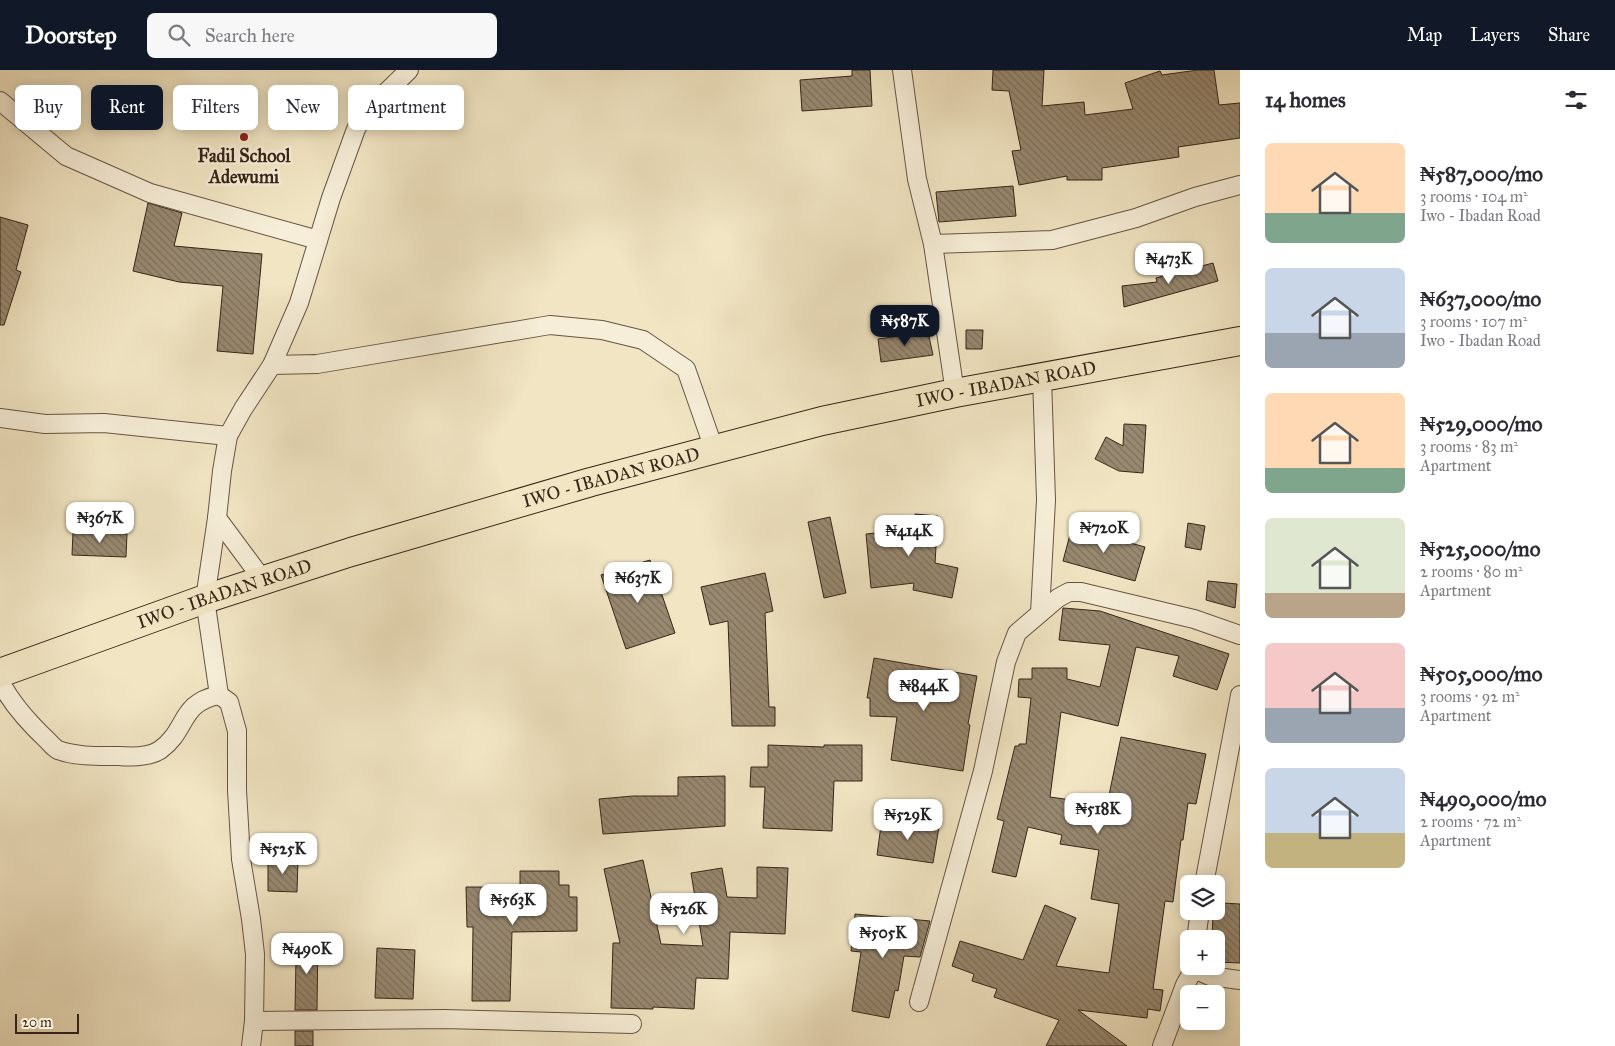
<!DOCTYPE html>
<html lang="en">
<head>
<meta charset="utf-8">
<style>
	:root { --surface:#fff; --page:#f7f7f7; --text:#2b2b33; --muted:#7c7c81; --accent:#111827 }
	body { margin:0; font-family:"IM FELL Great Primer",serif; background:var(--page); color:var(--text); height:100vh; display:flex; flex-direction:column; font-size:19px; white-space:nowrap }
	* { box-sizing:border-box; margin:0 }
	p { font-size:16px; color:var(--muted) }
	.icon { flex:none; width:28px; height:28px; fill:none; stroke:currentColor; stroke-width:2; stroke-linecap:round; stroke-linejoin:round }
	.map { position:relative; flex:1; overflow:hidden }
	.drawer { display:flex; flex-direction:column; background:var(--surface); width:375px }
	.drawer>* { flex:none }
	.top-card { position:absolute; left:15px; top:15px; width:475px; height:45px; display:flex; gap:10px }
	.controls { position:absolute; left:1180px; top:805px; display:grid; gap:10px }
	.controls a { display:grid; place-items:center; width:45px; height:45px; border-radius:8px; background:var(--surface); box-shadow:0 2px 12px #0003; font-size:25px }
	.scale { position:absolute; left:15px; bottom:12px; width:64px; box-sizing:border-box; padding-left:5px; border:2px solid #372518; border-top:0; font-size:14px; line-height:18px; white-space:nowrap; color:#372518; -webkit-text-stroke:4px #f6eed8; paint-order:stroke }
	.price { position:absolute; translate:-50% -42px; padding:0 11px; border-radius:10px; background:#fff; color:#222; font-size:16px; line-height:32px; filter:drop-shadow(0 1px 2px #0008) }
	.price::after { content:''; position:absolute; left:50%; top:30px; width:15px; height:11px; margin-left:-8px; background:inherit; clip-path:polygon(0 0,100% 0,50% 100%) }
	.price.selected { background:var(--accent); color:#fff }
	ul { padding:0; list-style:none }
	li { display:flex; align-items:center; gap:15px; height:125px; padding:0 25px }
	li span { display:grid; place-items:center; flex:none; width:140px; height:100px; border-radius:8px; color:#555 }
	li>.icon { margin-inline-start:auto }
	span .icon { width:60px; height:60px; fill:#fffc; stroke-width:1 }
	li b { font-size:21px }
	h2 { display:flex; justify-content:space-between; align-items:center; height:60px; padding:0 25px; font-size:21px }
	.pill { padding:0 18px; border-radius:8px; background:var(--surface); box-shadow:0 2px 12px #0003; font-size:18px; line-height:45px }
	.pill.selected { background:var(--accent); color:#fff }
	header { display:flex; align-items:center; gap:30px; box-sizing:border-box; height:70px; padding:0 25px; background:var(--accent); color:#fff }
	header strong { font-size:24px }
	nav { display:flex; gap:28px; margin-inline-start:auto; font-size:18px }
	.search { width:350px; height:45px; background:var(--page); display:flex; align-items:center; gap:12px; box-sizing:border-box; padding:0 18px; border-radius:8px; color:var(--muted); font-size:19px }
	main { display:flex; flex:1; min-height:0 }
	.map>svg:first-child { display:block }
	.building { fill:url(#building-back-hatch); stroke:#372518 }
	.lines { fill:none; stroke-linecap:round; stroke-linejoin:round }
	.minor-casing { stroke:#665543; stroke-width:20 }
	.primary-casing { stroke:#372518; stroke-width:30 }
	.minor { stroke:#f6eed8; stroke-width:18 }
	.primary { stroke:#f1e5c3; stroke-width:28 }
	.poi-dot { fill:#8f2418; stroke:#f6eed8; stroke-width:2 }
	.labels { text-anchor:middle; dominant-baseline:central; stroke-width:5; stroke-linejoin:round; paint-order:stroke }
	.poi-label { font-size:18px; font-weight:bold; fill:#372518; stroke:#f6eed8 }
	.street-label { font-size:18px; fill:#372518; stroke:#f6eed8 }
</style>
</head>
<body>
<header>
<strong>Doorstep</strong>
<div class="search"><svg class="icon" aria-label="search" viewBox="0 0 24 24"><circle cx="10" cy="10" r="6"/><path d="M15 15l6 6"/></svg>Search here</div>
<nav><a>Map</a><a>Layers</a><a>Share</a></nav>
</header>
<main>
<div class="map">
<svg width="1240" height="976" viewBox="0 0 1240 976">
	<defs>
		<pattern id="building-back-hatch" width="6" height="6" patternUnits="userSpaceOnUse" patternTransform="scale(1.25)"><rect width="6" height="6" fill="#988971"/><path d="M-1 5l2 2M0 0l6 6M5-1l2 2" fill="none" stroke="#7d705c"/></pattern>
	</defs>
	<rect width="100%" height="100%" fill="#f1e5c3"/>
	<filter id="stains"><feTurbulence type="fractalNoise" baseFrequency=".004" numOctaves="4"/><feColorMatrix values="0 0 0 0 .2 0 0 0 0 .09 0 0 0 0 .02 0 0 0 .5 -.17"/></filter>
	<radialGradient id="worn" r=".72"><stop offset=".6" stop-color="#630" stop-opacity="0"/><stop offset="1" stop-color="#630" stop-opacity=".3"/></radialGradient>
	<g class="building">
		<polygon points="852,0 870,0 872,36 802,41 800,10 852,6"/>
		<polygon points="993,0 1044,0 1042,36 1084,32 1085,45 1133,39 1125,13 1160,1 1162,5 1198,0 1214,0 1219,35 1240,33 1240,68 1178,77 1179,87 1102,98 1102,110 1067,110 1067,106 1019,115 1012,81 1021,80 1009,21 992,20"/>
		<polygon points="1013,116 1016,146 939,152 936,122"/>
		<polygon points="148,133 182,143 174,176 262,184 253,284 217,281 223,216 179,212 133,201"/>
		<polygon points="0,147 28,155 16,200 21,202 4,255 0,255"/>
		<polygon points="1213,193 1218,211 1124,237 1122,216 1157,212 1156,208"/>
		<polygon points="966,260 983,260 982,279 966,279"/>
		<polygon points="928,262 933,285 881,292 878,269"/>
		<polygon points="1124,354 1146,355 1143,403 1119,401 1095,389 1106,367 1123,376"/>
		<polygon points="915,444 938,446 935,493 958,498 952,528 913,520 914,513 871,518 866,464 885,462 883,450 915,447"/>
		<polygon points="830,447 846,523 824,528 808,452"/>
		<polygon points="1188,453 1205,456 1201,480 1185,477"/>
		<polygon points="1072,457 1145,477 1135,511 1063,491"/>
		<polygon points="73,462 127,464 126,487 72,485"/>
		<polygon points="650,490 675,563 626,579 601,505"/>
		<polygon points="765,503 773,541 765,543 769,637 775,637 775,656 732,656 728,551 710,555 701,517"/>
		<polygon points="1208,511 1237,514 1235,538 1206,530"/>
		<polygon points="1063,538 1100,541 1229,584 1217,620 1173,606 1179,586 1136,577 1118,656 1061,642 1050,727 1107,735 1121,667 1206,684 1196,734 1188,733 1183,770 1181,770 1173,832 1165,831 1153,919 1163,920 1160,941 1148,939 1147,948 1078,940 1127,976 1046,976 1059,950 994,927 997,919 972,911 974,904 952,896 960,871 1023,890 1045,835 1076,848 1056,896 1109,903 1119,834 1091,829 1099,780 1060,774 1062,765 1028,757 1016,807 992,802 1004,751 997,749 1015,676 1019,676 1019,674 1026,674 1031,628 1018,627 1019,609 1032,609 1032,598 1067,598 1067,609 1100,617 1110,575 1059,570"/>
		<polygon points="874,588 977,606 968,654 970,655 963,701 891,690 897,647 870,646 870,628 867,628"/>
		<polygon points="768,675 824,677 824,675 862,675 862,711 834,711 832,761 763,758 765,717 750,717 751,697 768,697"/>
		<polygon points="725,706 725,756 603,764 599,729 633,726 678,726 678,707"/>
		<polygon points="882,748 939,757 933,793 877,785"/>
		<polygon points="268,788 298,789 297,822 268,821"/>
		<polygon points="643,790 661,874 703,876 691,803 722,798 727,827 757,828 757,797 788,798 785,864 730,862 728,909 696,908 694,939 653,937 653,939 611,938 613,873 620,873 604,799"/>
		<polygon points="520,801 559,801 559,815 569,815 569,827 577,827 577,861 512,862 510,931 472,931 473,857 467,857 466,817 520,817"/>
		<polygon points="1222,833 1240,834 1240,893 1216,892 1216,869 1212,869 1213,845 1221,845"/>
		<polygon points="855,844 930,851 920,887 904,886 898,921 895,920 889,948 852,941 861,882 851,881"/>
		<polygon points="301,866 318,867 317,940 295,940 296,888 300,888"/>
		<polygon points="377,878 415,880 413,929 375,928"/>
		<rect x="295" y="961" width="18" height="15"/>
	</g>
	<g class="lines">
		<defs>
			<g id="minor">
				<polyline points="902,0 917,109 933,174 955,323"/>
				<polyline points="0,31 66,86 150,123 318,170"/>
				<polyline points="933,174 1052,170 1136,148 1195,127 1240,115"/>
				<polyline points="272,295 317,294 550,255 602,260 643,270 686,299 714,379"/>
				<polyline points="0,348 45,354 104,353 228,366"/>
				<polyline points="217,448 263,510"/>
				<polyline points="1040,543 1046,430 1042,307"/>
				<path d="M 0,611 C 11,633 29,653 47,670 C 50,673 54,678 58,680 C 77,687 99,686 119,686 C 131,687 149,687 160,680 C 188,660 179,633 219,625 L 229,632 L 237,661 L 237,720 L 241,789 L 251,849 L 255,884 L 254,951 L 251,976"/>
				<polyline points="219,625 205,529 217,448 222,401 228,366 243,339 272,295 299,233 331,128 356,59 366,42 409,0"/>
				<polyline points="1204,814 1240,625"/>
				<polyline points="1196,869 1200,841"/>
				<polyline points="1194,896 1194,899 1210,906 1240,910"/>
				<polyline points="919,932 983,701 1006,592 1017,563 1058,528 1069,522 1081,522 1194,549 1240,565"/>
				<polyline points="254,951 444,949 632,954"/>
				<polyline points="1162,976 1185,915 1194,899"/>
			</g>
			<g id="primary">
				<path id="s1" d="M 0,603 L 205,529 L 351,482 L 591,412 L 822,351 L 955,323 L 1240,271"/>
			</g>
		</defs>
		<use href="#minor" class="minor-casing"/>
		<use href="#primary" class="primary-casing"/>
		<use href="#minor" class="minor"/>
		<use href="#primary" class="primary"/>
	</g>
	<circle class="poi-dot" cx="244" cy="67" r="5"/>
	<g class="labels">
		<g class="poi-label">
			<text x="244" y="86">Fadil School<tspan x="244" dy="21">Adewumi</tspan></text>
		</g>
		<g class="street-label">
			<text stroke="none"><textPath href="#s1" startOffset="1048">IWO - IBADAN ROAD</textPath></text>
			<text stroke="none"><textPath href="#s1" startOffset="642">IWO - IBADAN ROAD</textPath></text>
			<text stroke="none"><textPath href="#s1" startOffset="238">IWO - IBADAN ROAD</textPath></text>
		</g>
	</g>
	<rect width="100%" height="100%" filter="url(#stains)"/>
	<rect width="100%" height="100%" fill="url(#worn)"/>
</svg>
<div class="controls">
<a><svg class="icon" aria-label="layers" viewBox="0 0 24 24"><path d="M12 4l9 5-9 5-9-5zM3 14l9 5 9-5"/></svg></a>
<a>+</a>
<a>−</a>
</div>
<div class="scale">20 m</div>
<b class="price" style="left:1169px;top:215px">₦473K</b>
<b class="price selected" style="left:905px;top:277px">₦587K</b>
<b class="price" style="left:100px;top:474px">₦367K</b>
<b class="price" style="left:1104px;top:484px">₦720K</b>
<b class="price" style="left:909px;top:487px">₦414K</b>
<b class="price" style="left:638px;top:534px">₦637K</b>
<b class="price" style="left:924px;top:642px">₦844K</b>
<b class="price" style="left:1098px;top:765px">₦518K</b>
<b class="price" style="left:908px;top:771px">₦529K</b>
<b class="price" style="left:283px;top:805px">₦525K</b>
<b class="price" style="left:513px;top:856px">₦563K</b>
<b class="price" style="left:684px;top:865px">₦526K</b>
<b class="price" style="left:883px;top:889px">₦505K</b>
<b class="price" style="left:307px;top:905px">₦490K</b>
<div class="top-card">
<a class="pill">Buy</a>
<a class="pill selected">Rent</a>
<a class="pill">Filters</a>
<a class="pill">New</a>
<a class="pill">Apartment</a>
</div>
</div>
<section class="drawer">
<h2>14 homes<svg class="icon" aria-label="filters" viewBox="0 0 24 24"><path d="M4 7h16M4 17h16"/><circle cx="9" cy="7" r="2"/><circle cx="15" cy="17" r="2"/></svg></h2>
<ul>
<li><span style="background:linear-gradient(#ffd9b3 70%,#7fa58c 0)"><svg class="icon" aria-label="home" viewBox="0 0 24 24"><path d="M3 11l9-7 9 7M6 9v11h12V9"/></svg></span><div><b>₦587,000/mo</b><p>3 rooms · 104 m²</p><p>Iwo - Ibadan Road</p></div></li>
<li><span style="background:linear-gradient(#c9d6e8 65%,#9aa5b1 0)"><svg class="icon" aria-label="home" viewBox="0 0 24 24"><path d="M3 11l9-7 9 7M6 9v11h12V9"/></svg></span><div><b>₦637,000/mo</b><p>3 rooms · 107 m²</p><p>Iwo - Ibadan Road</p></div></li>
<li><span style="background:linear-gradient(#ffd9b3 75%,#7fa58c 0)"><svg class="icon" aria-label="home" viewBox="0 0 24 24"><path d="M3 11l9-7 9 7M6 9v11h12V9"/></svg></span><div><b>₦529,000/mo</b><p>3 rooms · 83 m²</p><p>Apartment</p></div></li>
<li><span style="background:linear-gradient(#dfe7d0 75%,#b9a48a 0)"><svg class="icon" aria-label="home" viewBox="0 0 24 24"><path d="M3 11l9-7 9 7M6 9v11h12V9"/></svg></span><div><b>₦525,000/mo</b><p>2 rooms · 80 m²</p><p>Apartment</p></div></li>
<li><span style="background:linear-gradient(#f6c9c9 65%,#9aa5b1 0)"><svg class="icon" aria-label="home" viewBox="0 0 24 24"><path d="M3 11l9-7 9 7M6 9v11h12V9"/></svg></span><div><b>₦505,000/mo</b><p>3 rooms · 92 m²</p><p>Apartment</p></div></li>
<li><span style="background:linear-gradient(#c9d6e8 65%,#c2b280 0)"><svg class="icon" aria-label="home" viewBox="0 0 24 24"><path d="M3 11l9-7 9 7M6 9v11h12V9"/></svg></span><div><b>₦490,000/mo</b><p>2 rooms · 72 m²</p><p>Apartment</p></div></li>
</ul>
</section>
</main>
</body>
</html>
